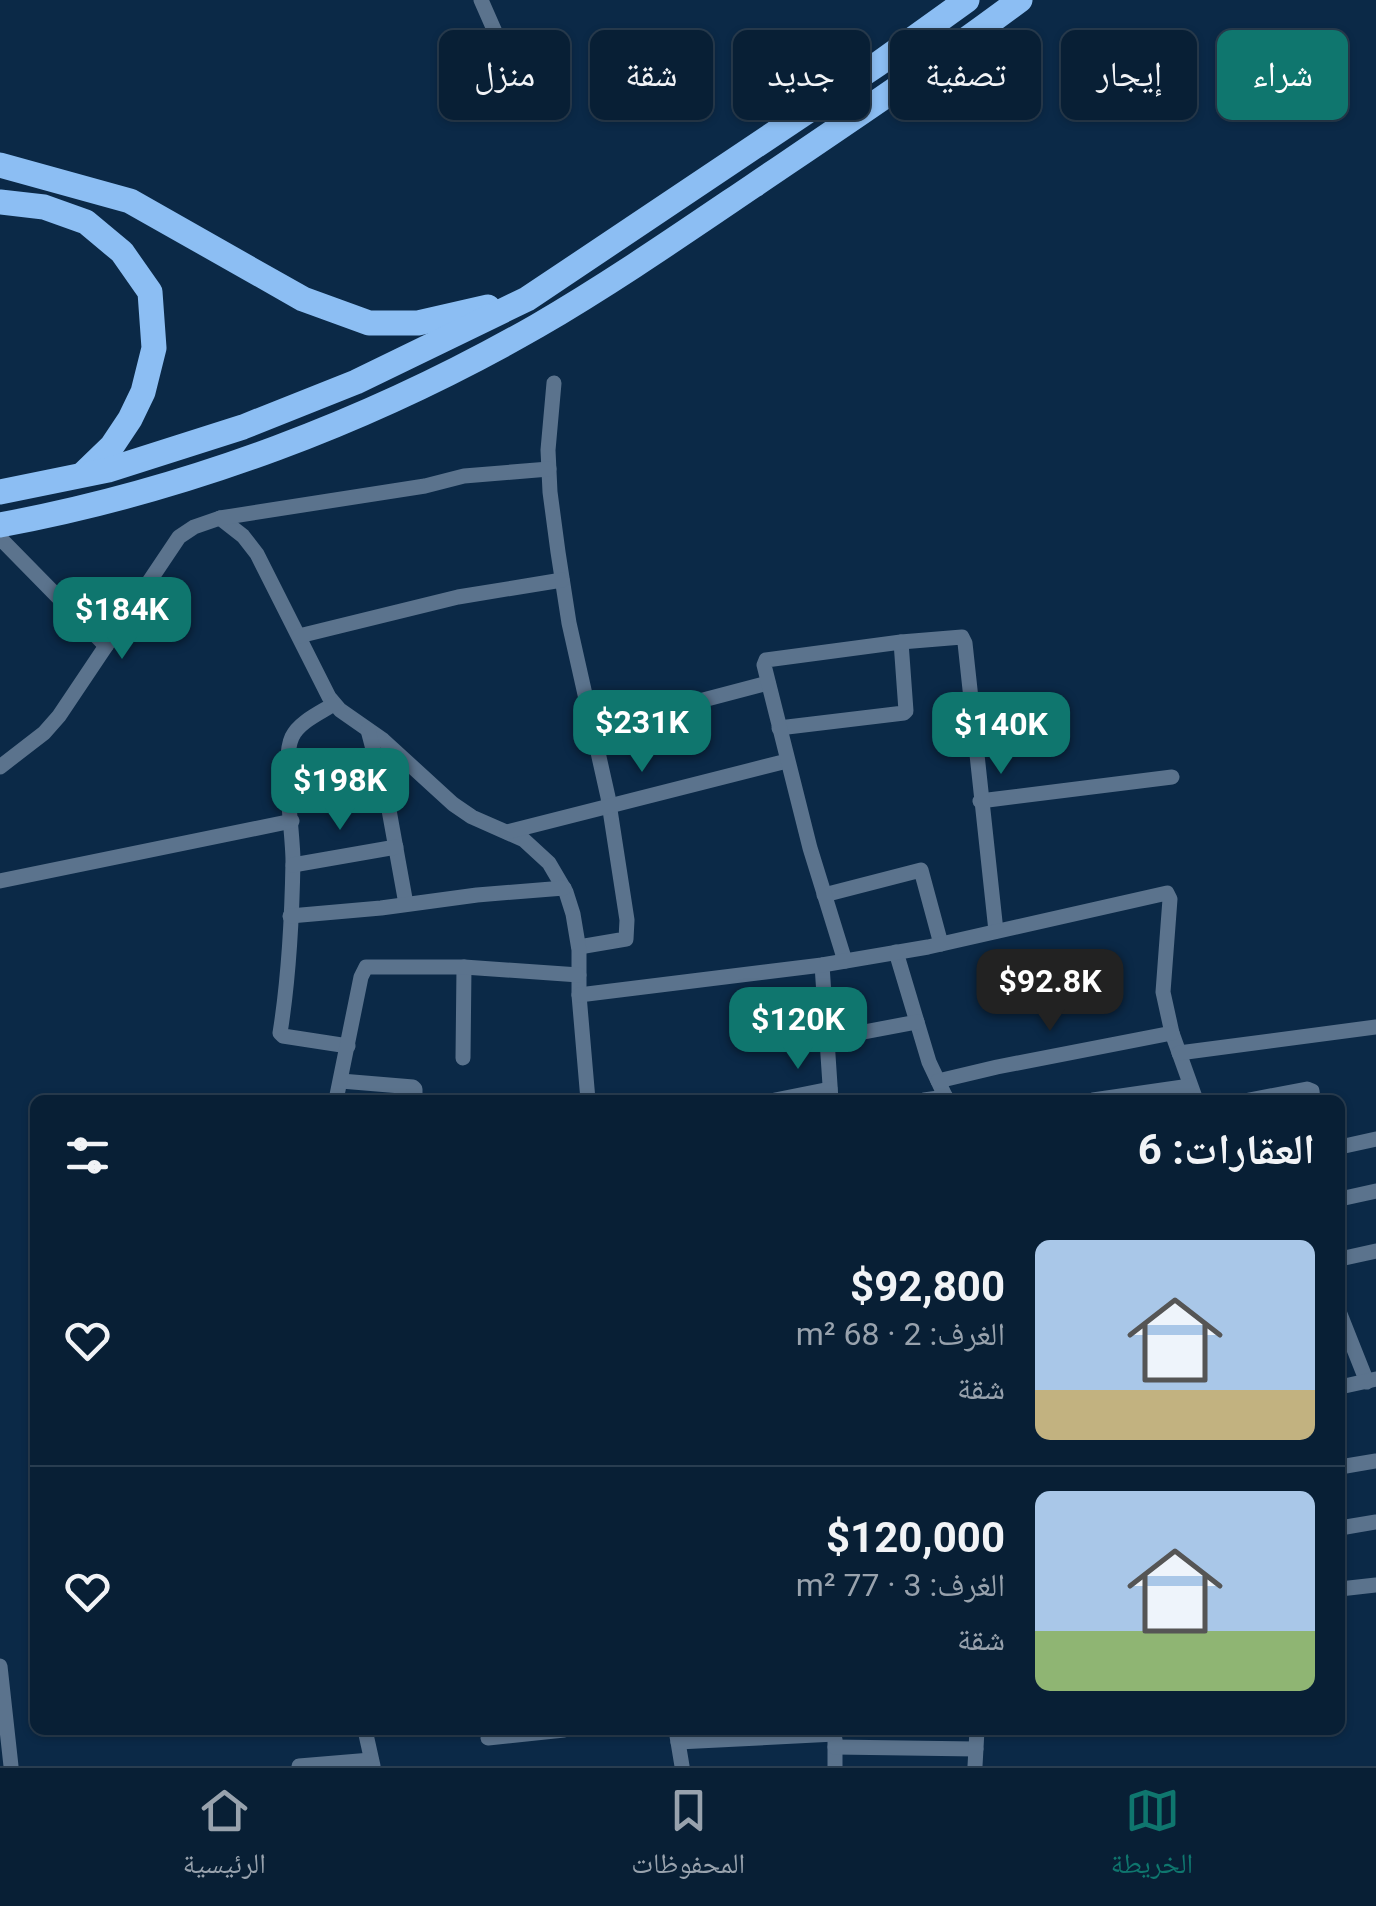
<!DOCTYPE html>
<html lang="ar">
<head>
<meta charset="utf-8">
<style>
	:root { --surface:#081f35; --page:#11273d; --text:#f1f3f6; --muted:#98a2ad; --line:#293d50; --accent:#0f766e }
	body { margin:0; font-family:Roboto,"Noto Naskh Arabic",sans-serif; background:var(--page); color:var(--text); direction:rtl; height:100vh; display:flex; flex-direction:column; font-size:38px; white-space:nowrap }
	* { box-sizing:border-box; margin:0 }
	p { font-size:32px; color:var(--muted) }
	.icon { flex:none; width:55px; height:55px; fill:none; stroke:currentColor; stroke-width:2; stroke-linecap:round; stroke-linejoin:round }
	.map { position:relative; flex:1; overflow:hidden; direction:ltr }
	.side { position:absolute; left:30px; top:1095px; width:1315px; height:640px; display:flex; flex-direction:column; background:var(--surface); border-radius:15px; box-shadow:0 2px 8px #0004,0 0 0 2px var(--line); direction:rtl }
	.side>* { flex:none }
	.top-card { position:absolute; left:30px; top:30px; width:1318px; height:90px; direction:rtl; display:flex; gap:20px }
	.price { position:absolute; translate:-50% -85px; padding:0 22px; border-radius:20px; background:var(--accent); color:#fff; font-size:32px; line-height:65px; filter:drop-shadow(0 2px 5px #0008) }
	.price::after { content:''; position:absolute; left:50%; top:60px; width:30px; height:22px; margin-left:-15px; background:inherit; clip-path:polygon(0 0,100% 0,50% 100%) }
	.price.current { background:#222; color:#fff }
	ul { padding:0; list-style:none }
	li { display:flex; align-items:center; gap:30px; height:250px; padding:0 30px }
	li+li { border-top:2px solid var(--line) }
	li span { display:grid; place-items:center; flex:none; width:280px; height:200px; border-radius:15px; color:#555 }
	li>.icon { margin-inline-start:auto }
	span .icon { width:120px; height:120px; fill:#fffc; stroke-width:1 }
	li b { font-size:42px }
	h2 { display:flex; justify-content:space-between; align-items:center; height:120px; padding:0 30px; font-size:42px }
	.pill { padding:0 35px; border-radius:15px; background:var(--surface); box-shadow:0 2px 8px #0004,0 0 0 2px var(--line); font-size:35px; line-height:90px }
	.pill.current { background:var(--accent); color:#fff }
	.tabs { display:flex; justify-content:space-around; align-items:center; height:140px; border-top:2px solid var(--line); background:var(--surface); font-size:28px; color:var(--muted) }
	.tabs a { display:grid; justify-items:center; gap:5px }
	.tabs .current { color:var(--accent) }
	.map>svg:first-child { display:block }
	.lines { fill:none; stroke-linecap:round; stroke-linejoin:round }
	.street { stroke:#5b738d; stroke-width:15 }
	.primary { stroke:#8cbef3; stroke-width:25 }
</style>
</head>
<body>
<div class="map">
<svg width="1376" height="1766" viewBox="0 0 1376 1766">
	<rect width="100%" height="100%" fill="#0b2947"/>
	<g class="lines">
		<g class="street">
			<polyline points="481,0 503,50 524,81"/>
			<polyline points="554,383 548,450 550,492 558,552 569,623 608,797 627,920 626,939 579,947"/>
			<polyline points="220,518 243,536 257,554 329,697 340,710 383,740 453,804 472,817 524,840 549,863 566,892 573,914 579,950 579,995 588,1100"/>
			<polyline points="0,538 106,646"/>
			<polyline points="299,636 458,597 562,580"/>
			<path d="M 334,704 C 320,713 299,722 292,737 C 281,760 293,832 293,861 C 292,918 289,977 280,1033 L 283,1036 L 348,1046"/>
			<polyline points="779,728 904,713 906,711 901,642"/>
			<polyline points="593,729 768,683"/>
			<polyline points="368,730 389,810 406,904"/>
			<polyline points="0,767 44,733 59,716 179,537 194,527 220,518 425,486 464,476 549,469"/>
			<polyline points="980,801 1172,777"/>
			<polyline points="507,832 787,761"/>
			<polyline points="293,865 396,847"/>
			<polyline points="0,881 292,821"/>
			<polyline points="824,895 921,870 941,944"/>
			<polyline points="290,916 381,908 477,895 564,888"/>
			<polyline points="896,952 929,1062 947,1100"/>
			<polyline points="845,961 810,848 764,665 766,660 901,642 962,637 965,643 996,931"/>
			<polyline points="822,965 831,1100"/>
			<polyline points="579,995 822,965 928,947 1167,893 1170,899 1163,992 1172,1033 1196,1100"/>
			<polyline points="827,1039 917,1022"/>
			<polyline points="1179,1053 1376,1027"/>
			<polyline points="463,1058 464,967"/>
			<polyline points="341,1081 413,1087 415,1089 415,1100"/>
			<polyline points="938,1081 997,1067 1172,1033"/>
			<polyline points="336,1100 361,977 366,967 464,967 579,975"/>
			<polyline points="775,1100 830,1089"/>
			<polyline points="924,1100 946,1097"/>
			<polyline points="1093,1100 1190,1086"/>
			<polyline points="1249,1100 1307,1089 1312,1091 1313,1100"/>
			<polyline points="1340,1147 1376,1139"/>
			<polyline points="1340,1199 1376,1191"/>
			<polyline points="1340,1259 1376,1251"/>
			<polyline points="1340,1314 1367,1382"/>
			<polyline points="1340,1387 1376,1379"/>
			<polyline points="1340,1467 1376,1461"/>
			<polyline points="1340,1528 1376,1522"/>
			<polyline points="1340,1589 1376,1585"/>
			<polyline points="0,1666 11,1766"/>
			<polyline points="365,1730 373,1766"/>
			<polyline points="676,1730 682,1766"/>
			<polyline points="488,1738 564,1730"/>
			<polyline points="835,1739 835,1766"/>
			<polyline points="678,1742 835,1734"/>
			<polyline points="835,1747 976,1749"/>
			<polyline points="299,1766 371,1760"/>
			<polyline points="975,1766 977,1730"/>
		</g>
		<g class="primary">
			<polyline points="0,165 130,201 303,299 369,323 418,323 488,307"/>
			<polyline points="0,202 44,207 86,222 122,252 150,292 154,348 143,392 130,419 112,446 83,474"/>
			<polyline points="0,492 108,470 243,427 356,382 527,299 878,64 967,0"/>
			<path d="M 0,525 C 188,490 371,421 537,326 C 611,283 682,234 753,186 C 843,125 933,65 1020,0"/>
		</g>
	</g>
</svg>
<b class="price" style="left:122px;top:662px">$184K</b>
<b class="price" style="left:642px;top:775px">$231K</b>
<b class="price" style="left:1001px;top:777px">$140K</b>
<b class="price" style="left:340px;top:833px">$198K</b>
<b class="price current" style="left:1050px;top:1034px">$92.8K</b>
<b class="price" style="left:798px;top:1072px">$120K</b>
<div class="top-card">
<a class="pill current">شراء</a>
<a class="pill">إيجار</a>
<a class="pill">تصفية</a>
<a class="pill">جديد</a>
<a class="pill">شقة</a>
<a class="pill">منزل</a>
</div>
<section class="side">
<h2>العقارات: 6<svg class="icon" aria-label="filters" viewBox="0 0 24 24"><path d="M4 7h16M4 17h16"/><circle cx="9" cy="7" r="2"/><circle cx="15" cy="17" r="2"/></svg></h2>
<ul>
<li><span style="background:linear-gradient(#a9c7e8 75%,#c2b280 0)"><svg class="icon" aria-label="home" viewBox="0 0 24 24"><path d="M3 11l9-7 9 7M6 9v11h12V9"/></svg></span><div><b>$92,800</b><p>الغرف: 2 · 68 m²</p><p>شقة</p></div><svg class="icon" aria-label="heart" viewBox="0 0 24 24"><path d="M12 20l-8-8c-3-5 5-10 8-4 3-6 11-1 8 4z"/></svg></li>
<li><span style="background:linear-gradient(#a9c7e8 70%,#8fb573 0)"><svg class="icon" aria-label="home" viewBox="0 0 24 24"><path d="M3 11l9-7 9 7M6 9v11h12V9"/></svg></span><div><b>$120,000</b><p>الغرف: 3 · 77 m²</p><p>شقة</p></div><svg class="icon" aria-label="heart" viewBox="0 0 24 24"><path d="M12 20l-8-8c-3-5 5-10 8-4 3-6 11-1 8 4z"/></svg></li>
</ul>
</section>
</div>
<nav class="tabs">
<a class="current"><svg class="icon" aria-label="map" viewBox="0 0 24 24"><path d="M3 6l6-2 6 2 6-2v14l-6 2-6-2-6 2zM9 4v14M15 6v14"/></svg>الخريطة</a>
<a><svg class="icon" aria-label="saved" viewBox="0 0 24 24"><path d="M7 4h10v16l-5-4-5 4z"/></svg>المحفوظات</a>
<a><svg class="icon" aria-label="home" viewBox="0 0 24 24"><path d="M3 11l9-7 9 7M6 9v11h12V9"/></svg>الرئيسية</a>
</nav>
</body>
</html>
